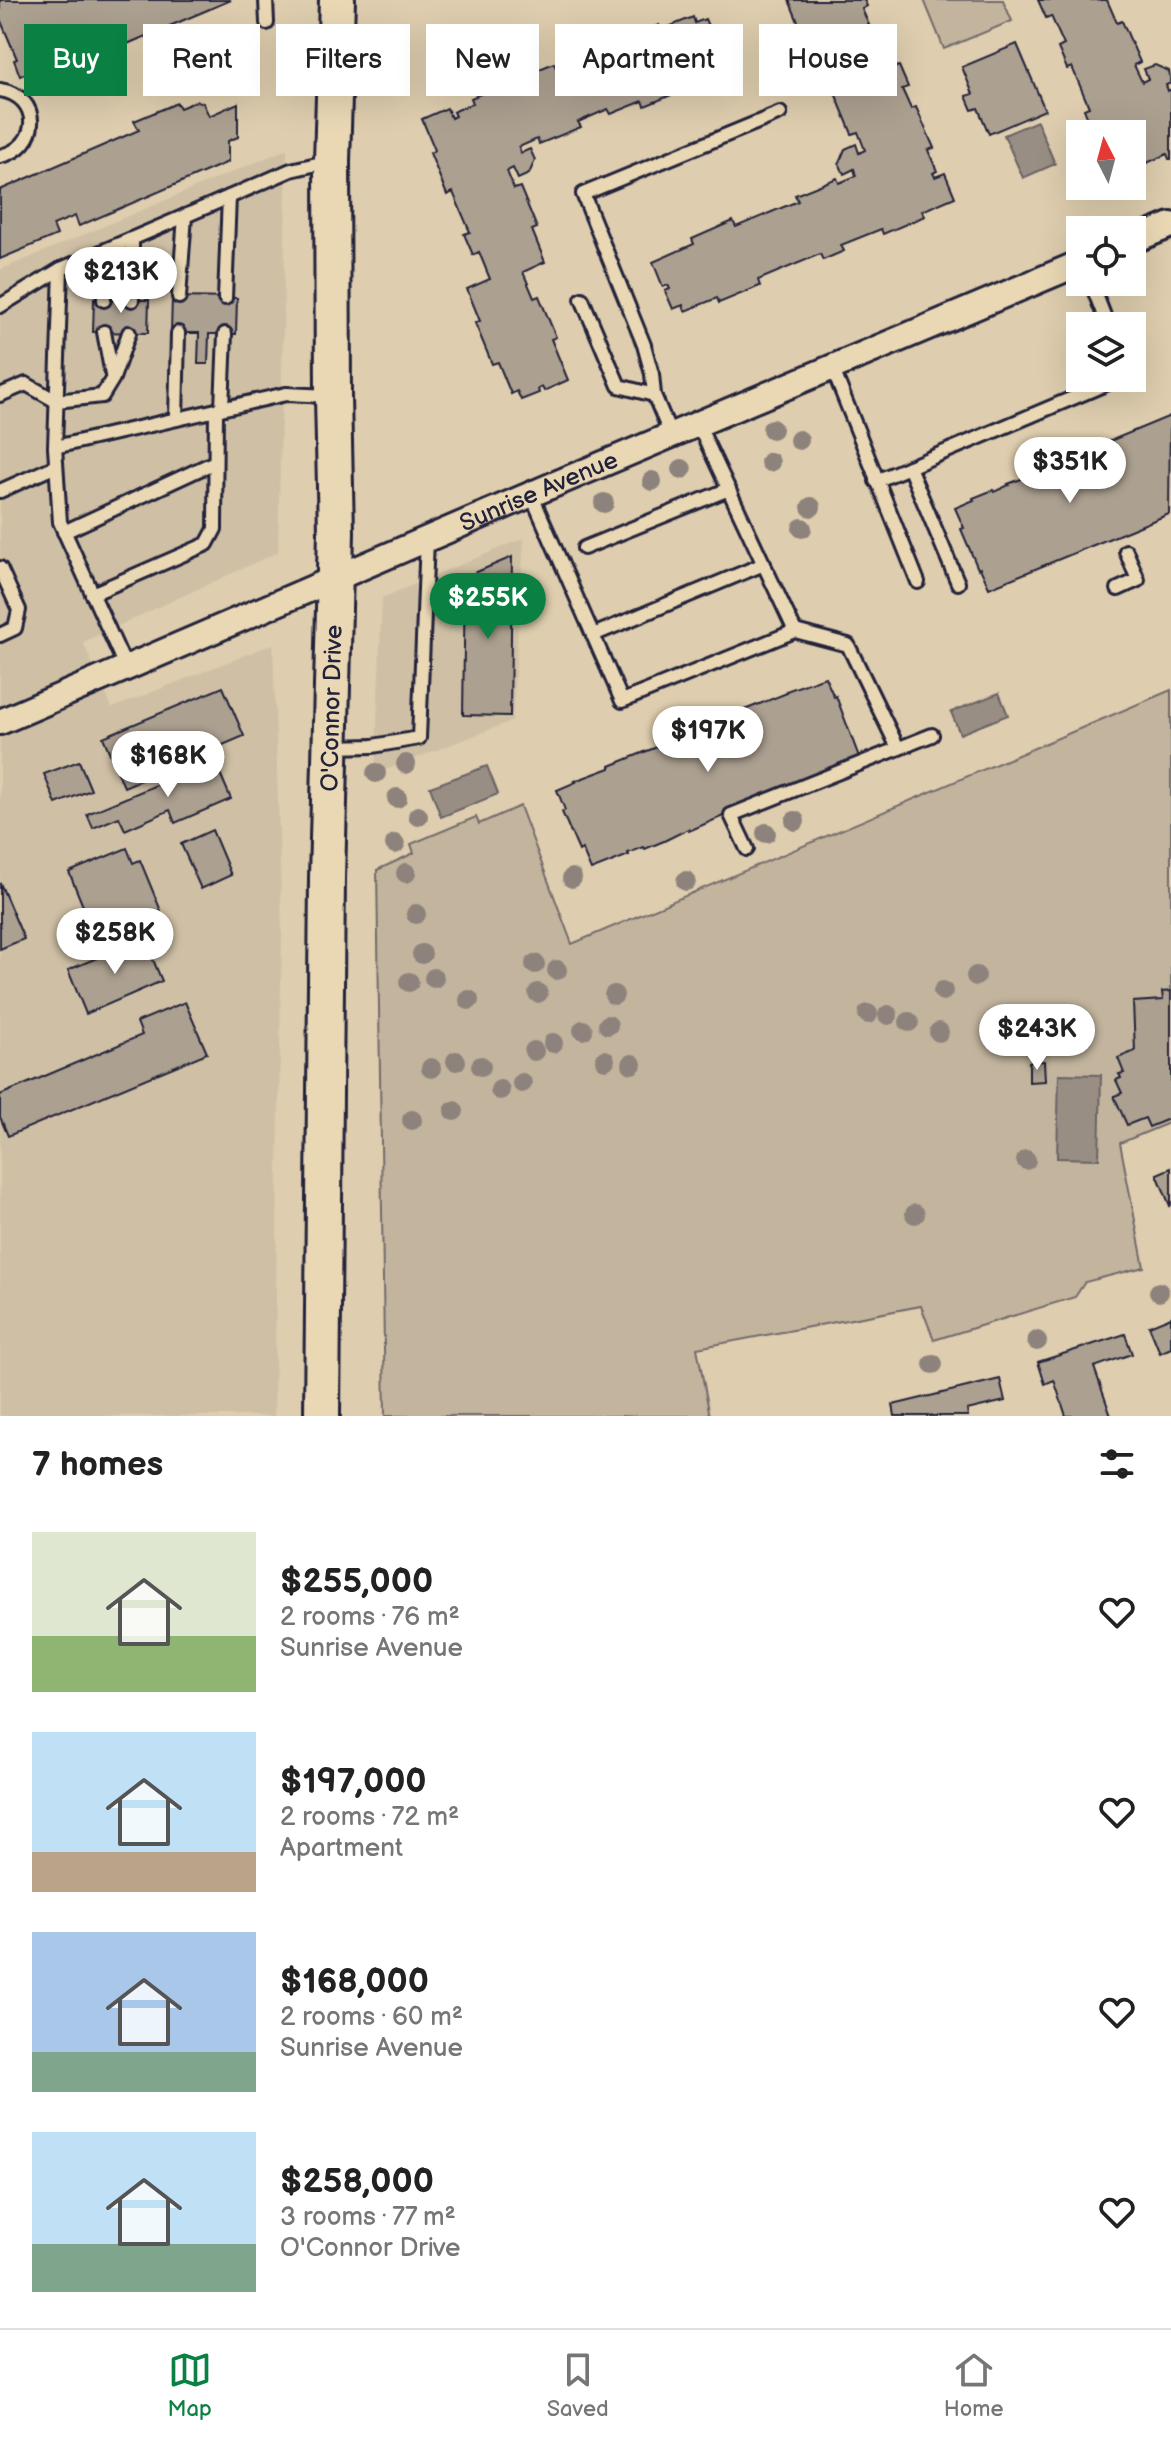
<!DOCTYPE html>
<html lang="en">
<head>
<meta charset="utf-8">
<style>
	:root { --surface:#fff; --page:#f6f6f6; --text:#222; --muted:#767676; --line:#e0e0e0; --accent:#0b8043 }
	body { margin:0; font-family:"Balsamiq Sans",sans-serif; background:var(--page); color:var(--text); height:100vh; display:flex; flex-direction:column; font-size:30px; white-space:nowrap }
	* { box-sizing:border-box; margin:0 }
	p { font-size:26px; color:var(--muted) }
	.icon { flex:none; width:44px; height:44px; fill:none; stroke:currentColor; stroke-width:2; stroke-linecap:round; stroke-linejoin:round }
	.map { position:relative; height:1416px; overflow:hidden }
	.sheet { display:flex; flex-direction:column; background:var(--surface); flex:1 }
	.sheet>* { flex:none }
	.guide { position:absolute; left:24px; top:24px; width:1124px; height:72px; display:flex; gap:16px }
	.needle { width:52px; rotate:354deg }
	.tools { position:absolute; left:1066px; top:120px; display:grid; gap:16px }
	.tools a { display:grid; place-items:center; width:80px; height:80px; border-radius:0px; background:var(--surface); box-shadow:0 8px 32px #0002; font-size:40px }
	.price { position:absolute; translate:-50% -68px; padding:0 18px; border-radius:28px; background:#fff; color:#222; font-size:26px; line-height:52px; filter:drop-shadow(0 2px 4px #0008) }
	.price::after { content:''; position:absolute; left:50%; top:48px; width:24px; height:18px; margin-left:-12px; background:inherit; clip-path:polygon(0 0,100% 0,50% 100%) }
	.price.selected { background:var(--accent); color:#fff }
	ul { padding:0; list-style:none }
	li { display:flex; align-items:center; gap:24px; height:200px; padding:0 32px }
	li span { display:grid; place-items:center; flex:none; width:224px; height:160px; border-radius:0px; color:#555 }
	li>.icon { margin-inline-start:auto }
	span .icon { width:96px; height:96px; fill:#fffc; stroke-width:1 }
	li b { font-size:34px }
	h2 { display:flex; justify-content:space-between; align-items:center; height:96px; padding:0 32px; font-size:34px }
	.chip { padding:0 28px; border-radius:0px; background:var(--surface); box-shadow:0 8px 32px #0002; font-size:28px; line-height:72px }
	.chip.selected { background:var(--accent); color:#fff }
	.tabs { display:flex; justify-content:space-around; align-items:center; height:112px; border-top:2px solid var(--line); background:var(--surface); font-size:22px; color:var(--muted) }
	.tabs a { display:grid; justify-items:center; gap:4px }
	.tabs .selected { color:var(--accent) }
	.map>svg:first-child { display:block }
	.built { fill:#cfc0a5 }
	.green { fill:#c2b49d; stroke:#726b6c; stroke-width:2 }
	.water { fill:#998e83; stroke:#696366; stroke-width:2 }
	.building { fill:#aca090; stroke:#22223b; stroke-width:2 }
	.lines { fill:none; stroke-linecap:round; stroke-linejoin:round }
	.service-casing { stroke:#22223b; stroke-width:18 }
	.minor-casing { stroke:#22223b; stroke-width:30 }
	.secondary-casing { stroke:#22223b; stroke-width:40 }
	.service { stroke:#ead8b5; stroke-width:12 }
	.minor { stroke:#ead8b5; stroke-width:24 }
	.secondary { stroke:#ead8b5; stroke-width:34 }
	.tree { fill:#8d837c }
	.labels { text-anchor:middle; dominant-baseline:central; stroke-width:8; stroke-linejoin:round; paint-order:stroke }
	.street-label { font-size:24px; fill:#22223b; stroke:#ead8b5 }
</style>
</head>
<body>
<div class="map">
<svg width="1171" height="1416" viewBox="0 0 1171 1416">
	<rect width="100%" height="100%" fill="#decdae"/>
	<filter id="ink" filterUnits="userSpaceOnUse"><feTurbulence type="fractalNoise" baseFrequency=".0125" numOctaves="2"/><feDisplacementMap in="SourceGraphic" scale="16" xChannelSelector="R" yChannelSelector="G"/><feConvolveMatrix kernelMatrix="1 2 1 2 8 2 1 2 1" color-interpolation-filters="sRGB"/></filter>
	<g filter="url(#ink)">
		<g class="built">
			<polygon points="287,149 278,552 83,642 112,708 273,644 282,929 274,1416 0,1416 0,270"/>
			<polygon points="524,538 512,721 375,774 382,598"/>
		</g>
		<g class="green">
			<polygon points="924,0 1003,0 1012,21 944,49"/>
			<polygon points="1171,690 1171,1122 1120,1143 1144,1267 1085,1282 1075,1297 934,1340 921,1306 697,1348 710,1416 385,1416 377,870 414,853 411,844 476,817 479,824 520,806 572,944"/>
		</g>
		<g class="water">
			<polygon points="1037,121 1055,164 1023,178 1004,135"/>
			<polygon points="999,693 1008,715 960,734 951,712"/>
			<polygon points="487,766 498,794 441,817 430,787"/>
			<polygon points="1059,1074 1101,1075 1099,1159 1057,1158"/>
		</g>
		<g class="building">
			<polygon points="0,0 231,0 54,75 55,83 47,88 41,86 34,70 20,76 14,60 17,59 0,19"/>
			<polygon points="789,0 864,0 867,6 862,9 875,39 880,37 893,68 899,66 908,87 902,89 911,109 916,107 934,148 928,150 937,171 933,173 935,177 945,173 955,197 922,211 925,216 883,234 881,229 841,245 844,251 823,260 820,254 758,280 760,286 719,303 717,298 685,311 683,305 673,309 665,291 670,289 668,285 663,287 653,262 694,244 692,239 733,221 736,227 798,201 795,195 837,178 839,183 856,176 854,169 844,174 839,163 845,149 856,144 859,153 865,150 858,132 852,134 835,93 840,91 827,60 822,63 809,31 803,34"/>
			<polygon points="1038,0 1107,0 1117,23 1122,21 1140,62 1134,65 1142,82 1148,79 1144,69 1155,65 1169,71 1171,83 1166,85 1168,91 1171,89 1171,159 1169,159 1167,154 1147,163 1145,158 1141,160 1145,170 1132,175 1132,134 1094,134 1084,109 1089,107 1072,67 1067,69 1058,48 1064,45 1051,16 1046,18"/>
			<polygon points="693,17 695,23 705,19 713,37 709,39 711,44 715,42 725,66 684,83 686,89 645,106 643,101 611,114 608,109 578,122 581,127 539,144 537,139 519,147 521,153 530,149 535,160 529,174 518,179 513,168 507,171 514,189 520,187 537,228 532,230 545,262 523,272 534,298 539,296 556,337 551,339 568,380 544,391 542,387 538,389 539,393 521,400 517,391 511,394 498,362 492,364 475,323 480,321 467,289 490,279 479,252 473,255 464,234 470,232 453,192 447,195 430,153 435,150 422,119 447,108 451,118 455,116 453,112 473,103 471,98 513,80 515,86 535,77 532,72 554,63 556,68 587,55 590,60 620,48 618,42 659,25 661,30"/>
			<polygon points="1017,44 1045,110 989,134 978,108 972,110 966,96 973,94 962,67"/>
			<polygon points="197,101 203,103 209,116 238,103 238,137 228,141 228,162 79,226 75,216 53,225 57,235 0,259 0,190 139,130 134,121 177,103 180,108"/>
			<polygon points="116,292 127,292 127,300 149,300 148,333 93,332 94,299 115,300"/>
			<polygon points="172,297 237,298 236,334 209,334 208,364 198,364 199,333 171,333"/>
			<polygon points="1170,416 1169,514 989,588 980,568 978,569 961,529 964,528 955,508 974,500 973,498 993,490 994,492 1009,485 1008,484 1053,467 1052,465"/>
			<polygon points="512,557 510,716 463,715 465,577"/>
			<polygon points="825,677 834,697 836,696 859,757 689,831 688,829 664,841 645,849 644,847 628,853 629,855 591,870 582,849 579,851 562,812 565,810 557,790 576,782 575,781 610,768 610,766 689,734 689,732 787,693 786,691"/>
			<polygon points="223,687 244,736 124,787 103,737"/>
			<polygon points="79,761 91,790 56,804 44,774"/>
			<polygon points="211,762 217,774 220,773 231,799 175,823 170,810 125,830 119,817 93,828 87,814"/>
			<polygon points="212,830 231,875 201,889 181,844"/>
			<polygon points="127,848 133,863 140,860 161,911 96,938 69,872"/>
			<polygon points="0,883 24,939 0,949"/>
			<polygon points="144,938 162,981 86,1014 68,970"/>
			<polygon points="1171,991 1171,1118 1149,1127 1145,1118 1127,1125 1114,1096 1122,1093 1116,1080 1121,1078 1119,1074 1124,1073 1118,1058 1135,1051 1133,1002 1163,1000 1162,992"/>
			<polygon points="185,1002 207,1053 8,1136 0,1117 0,1095 142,1035 137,1022"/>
			<polygon points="1030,1031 1037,1032 1035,1041 1026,1040"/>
			<polygon points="1044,1061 1045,1081 1029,1082 1029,1062"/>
			<polygon points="1171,1168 1171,1205 1170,1206 1157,1174"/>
			<polygon points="1171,1317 1171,1348 1160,1353 1149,1326"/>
			<polygon points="1125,1334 1132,1354 1094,1367 1111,1416 1066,1416 1054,1380 1045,1384 1038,1362"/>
			<polygon points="1000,1379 1005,1401 967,1410 968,1416 895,1416 893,1405"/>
		</g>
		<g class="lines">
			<defs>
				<g id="service">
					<polyline points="266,0 267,23"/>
					<path d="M 0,90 C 42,96 41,148 0,156"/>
					<polyline points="132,239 132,300"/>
					<polyline points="104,251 104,300"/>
					<polyline points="1091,282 1108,326"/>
					<polyline points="179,297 185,216 229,197"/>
					<polyline points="225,298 229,197 291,170 330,161"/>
					<polyline points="582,299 619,386 654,395"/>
					<polyline points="0,306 61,269 185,216"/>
					<polyline points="104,332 112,375"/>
					<polyline points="832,367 918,582"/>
					<polyline points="0,395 26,384 56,401 102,396 113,378 129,333"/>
					<polyline points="222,408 225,334"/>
					<polyline points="176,419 178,333"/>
					<polyline points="698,424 795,631 848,645 898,748"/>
					<polyline points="671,435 654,395 652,374 644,345 583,194 780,113"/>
					<polyline points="55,447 61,269"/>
					<polyline points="909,467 958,583"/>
					<polyline points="876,481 1113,381 1115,378"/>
					<polyline points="0,491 56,466"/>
					<polyline points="531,494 622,701 795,631"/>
					<polyline points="64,532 215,462"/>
					<polyline points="584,548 729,489"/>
					<polyline points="0,568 19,610 15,628 0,635"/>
					<polyline points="1118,589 1138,580 1126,551"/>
					<polyline points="92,594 207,544 215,529 216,410"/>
					<polyline points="593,635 764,564"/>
					<polyline points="126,668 60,522 55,447 286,394 330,396"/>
					<polyline points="334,747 373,746 419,738 427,539"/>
					<polyline points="747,849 731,815 932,735"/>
				</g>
				<g id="minor">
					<polyline points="1132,241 1171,225"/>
					<path id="s1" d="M 0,722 L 553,485 L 1080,263"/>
				</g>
				<g id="secondary">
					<path id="s2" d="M 322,1416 L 327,878 L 336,532 L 333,397 L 332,161 L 337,0"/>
				</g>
			</defs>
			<use href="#service" class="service-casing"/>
			<use href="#minor" class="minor-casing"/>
			<use href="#secondary" class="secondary-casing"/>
			<use href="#service" class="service"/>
			<use href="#minor" class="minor"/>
			<use href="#secondary" class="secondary"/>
		</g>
		<g class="tree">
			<circle cx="772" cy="429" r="10"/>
			<circle cx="799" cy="440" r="10"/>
			<circle cx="770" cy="462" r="10"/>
			<circle cx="682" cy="469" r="10"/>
			<circle cx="652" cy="481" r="10"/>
			<circle cx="604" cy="503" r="10"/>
			<circle cx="811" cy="507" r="10"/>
			<circle cx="802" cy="528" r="10"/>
			<circle cx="406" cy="764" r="10"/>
			<circle cx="376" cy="773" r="10"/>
			<circle cx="397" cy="798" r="10"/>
			<circle cx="418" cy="816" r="10"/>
			<circle cx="795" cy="821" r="10"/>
			<circle cx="766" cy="833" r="10"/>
			<circle cx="395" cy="844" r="10"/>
			<circle cx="406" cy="873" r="10"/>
			<circle cx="572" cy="878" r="10"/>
			<circle cx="686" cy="881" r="10"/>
			<circle cx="416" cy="914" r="10"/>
			<circle cx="422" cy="954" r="10"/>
			<circle cx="535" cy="964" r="10"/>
			<circle cx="557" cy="970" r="10"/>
			<circle cx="976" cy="976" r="10"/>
			<circle cx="434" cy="978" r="10"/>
			<circle cx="409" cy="982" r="10"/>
			<circle cx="943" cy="991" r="10"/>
			<circle cx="538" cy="993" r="10"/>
			<circle cx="614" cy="995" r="10"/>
			<circle cx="469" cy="1000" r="10"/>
			<circle cx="868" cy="1014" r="10"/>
			<circle cx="888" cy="1015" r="10"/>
			<circle cx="909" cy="1022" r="10"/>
			<circle cx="608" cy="1025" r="10"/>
			<circle cx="583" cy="1030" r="10"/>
			<circle cx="939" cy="1032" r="10"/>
			<circle cx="553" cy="1043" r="10"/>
			<circle cx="534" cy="1051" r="10"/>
			<circle cx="605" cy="1060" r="10"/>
			<circle cx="456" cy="1061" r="10"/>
			<circle cx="632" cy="1064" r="10"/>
			<circle cx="481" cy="1066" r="10"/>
			<circle cx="431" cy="1068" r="10"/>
			<circle cx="522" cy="1083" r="10"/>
			<circle cx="500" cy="1090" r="10"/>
			<circle cx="454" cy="1111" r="10"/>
			<circle cx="412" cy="1120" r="10"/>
			<circle cx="1026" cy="1160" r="10"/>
			<circle cx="915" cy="1214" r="10"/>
			<circle cx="1159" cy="1292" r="10"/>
			<circle cx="1037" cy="1341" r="10"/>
			<circle cx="933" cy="1364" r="10"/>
		</g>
	</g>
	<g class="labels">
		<g class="street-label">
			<text stroke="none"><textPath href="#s1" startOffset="586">Sunrise Avenue</textPath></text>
			<text stroke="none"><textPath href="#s2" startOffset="708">O'Connor Drive</textPath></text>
		</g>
	</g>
</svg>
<div class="tools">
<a><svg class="needle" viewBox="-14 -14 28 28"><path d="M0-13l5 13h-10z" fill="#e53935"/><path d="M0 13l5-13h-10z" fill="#767676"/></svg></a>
<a><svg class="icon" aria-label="locate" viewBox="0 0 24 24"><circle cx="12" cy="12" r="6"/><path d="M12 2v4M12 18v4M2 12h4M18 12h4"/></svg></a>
<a><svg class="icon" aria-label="layers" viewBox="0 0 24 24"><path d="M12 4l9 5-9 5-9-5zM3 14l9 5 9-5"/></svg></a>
</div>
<b class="price" style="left:121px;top:315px">$213K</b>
<b class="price" style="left:1070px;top:505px">$351K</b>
<b class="price selected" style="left:488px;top:641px">$255K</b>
<b class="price" style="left:708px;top:774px">$197K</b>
<b class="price" style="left:168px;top:799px">$168K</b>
<b class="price" style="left:115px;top:976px">$258K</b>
<b class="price" style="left:1037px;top:1072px">$243K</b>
<div class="guide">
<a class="chip selected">Buy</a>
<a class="chip">Rent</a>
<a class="chip">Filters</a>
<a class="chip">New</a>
<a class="chip">Apartment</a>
<a class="chip">House</a>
</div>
</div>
<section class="sheet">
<h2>7 homes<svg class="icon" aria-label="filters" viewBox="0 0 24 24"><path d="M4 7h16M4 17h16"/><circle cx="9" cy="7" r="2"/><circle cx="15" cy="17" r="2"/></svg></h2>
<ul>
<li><span style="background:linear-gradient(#dfe7d0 65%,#8fb573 0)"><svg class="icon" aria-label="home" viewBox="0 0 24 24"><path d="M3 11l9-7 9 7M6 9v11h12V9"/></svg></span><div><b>$255,000</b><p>2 rooms · 76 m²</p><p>Sunrise Avenue</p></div><svg class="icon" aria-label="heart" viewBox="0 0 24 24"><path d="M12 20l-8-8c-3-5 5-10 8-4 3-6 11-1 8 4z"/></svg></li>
<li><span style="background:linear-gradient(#bfe0f5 75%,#b9a48a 0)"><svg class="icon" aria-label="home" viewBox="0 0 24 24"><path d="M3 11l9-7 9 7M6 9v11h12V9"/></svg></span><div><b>$197,000</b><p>2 rooms · 72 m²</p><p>Apartment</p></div><svg class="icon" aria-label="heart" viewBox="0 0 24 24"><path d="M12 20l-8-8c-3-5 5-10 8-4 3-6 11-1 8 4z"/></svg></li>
<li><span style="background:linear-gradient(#a9c7e8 75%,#7fa58c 0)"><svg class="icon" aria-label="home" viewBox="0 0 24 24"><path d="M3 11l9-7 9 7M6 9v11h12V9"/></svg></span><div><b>$168,000</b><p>2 rooms · 60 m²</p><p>Sunrise Avenue</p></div><svg class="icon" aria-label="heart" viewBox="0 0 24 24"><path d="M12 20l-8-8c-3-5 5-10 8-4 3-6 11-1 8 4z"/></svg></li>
<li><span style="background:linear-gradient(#bfe0f5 70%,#7fa58c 0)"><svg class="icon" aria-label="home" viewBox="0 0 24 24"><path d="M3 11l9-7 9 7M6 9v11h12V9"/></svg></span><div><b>$258,000</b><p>3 rooms · 77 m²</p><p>O'Connor Drive</p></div><svg class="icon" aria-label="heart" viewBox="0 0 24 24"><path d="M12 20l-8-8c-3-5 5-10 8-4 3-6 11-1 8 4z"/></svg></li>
</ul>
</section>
<nav class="tabs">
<a class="selected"><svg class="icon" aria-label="map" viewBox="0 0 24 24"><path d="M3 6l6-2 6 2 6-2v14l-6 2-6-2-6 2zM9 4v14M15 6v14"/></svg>Map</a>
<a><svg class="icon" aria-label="saved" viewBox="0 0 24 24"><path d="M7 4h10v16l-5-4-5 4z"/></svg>Saved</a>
<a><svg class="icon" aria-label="home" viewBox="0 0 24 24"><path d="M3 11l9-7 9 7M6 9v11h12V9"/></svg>Home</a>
</nav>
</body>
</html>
